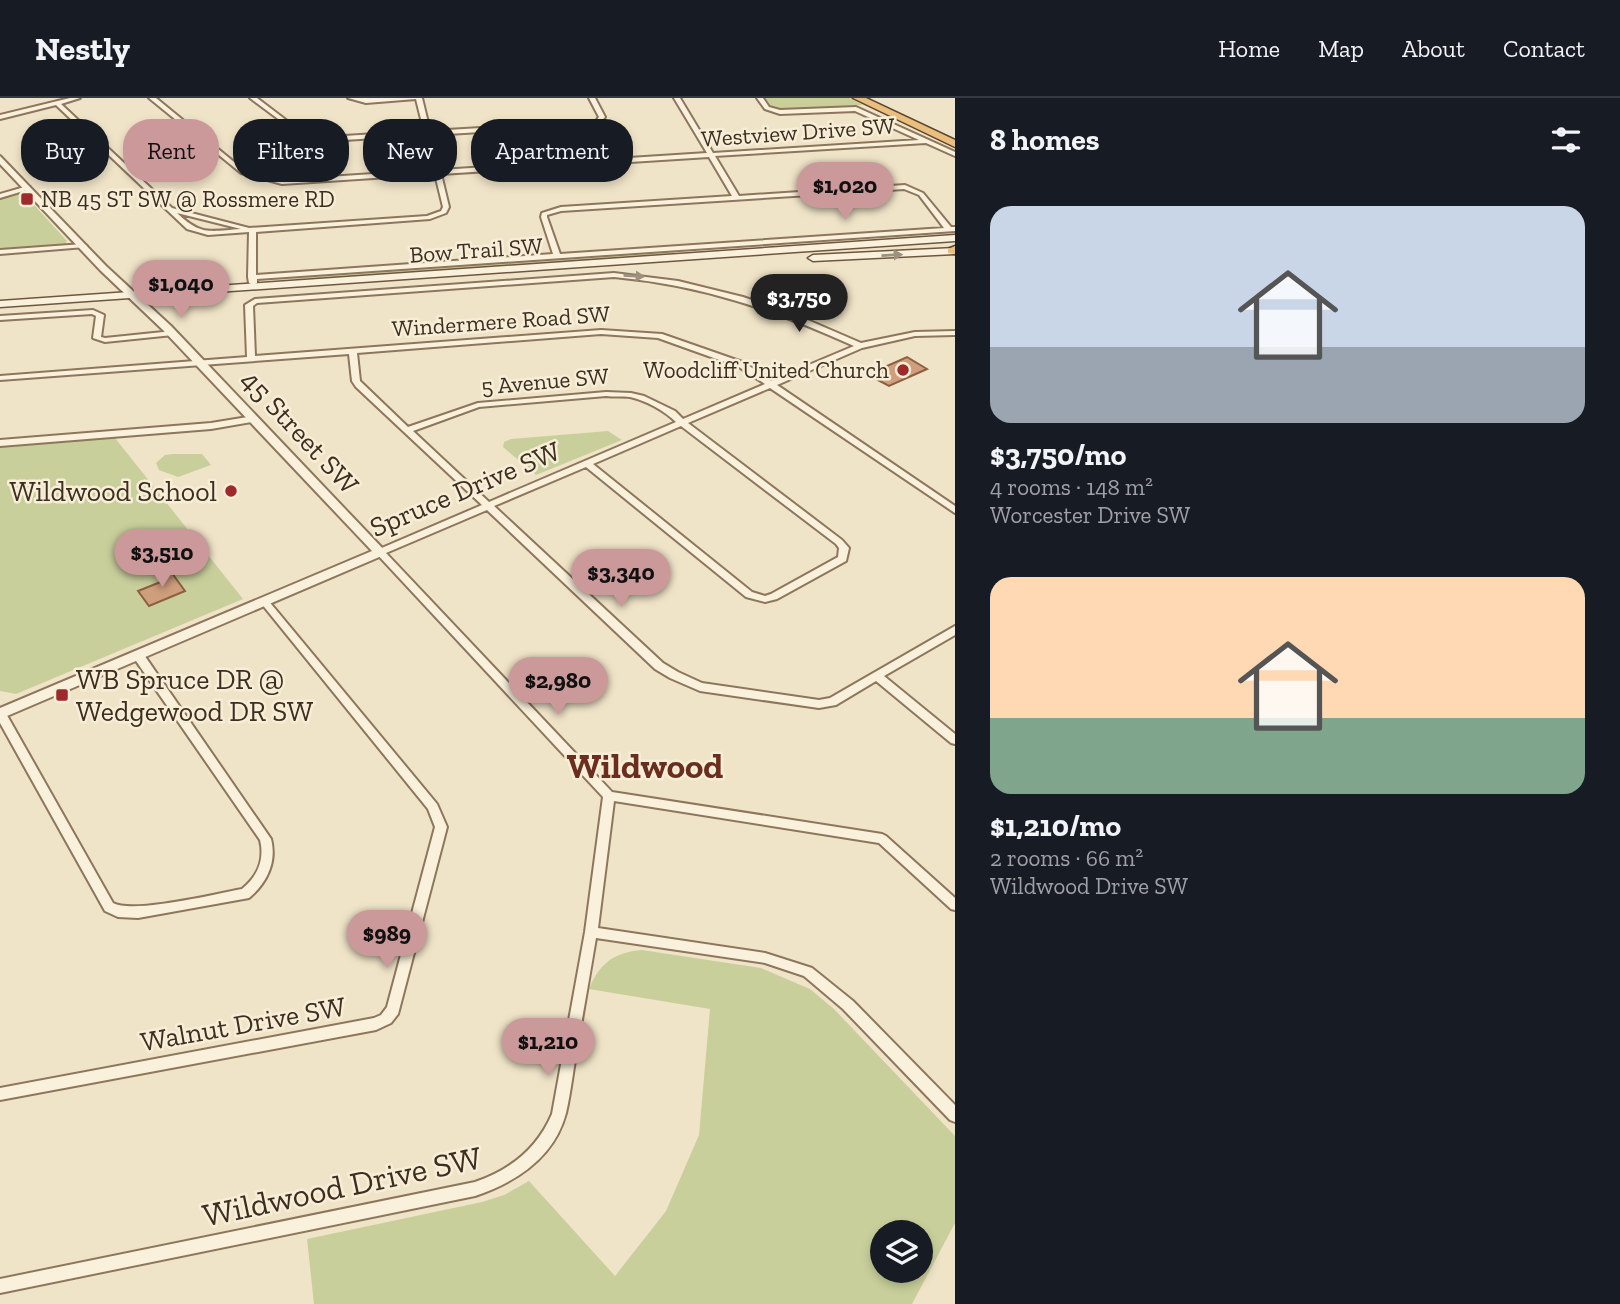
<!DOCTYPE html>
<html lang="en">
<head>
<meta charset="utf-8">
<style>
	:root { --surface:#171b24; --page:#242831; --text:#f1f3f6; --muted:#9ea1a6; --line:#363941; --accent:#cc999b }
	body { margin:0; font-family:"Zilla Slab",serif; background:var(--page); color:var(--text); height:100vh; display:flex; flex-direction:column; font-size:26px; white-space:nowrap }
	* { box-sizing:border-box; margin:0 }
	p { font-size:23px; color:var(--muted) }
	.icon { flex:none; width:38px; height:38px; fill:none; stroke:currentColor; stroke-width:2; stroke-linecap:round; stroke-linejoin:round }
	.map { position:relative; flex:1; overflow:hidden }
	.sheet { display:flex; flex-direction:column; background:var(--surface); width:665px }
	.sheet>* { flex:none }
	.guide { position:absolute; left:21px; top:21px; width:665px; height:63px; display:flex; gap:14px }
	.fabs { position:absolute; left:870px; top:1122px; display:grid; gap:14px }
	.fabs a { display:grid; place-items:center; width:63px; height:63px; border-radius:50%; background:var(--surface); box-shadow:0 4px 10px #0003; font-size:35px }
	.price { position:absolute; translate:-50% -60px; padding:0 16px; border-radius:24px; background:var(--accent); color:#111; font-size:23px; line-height:46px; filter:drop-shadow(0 2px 4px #0008) }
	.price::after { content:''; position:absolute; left:50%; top:42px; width:21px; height:16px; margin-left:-10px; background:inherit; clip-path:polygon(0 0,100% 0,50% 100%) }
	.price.active { background:#222; color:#fff }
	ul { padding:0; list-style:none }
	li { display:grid; align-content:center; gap:14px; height:371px; padding:0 35px }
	li span { display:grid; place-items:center; height:217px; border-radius:21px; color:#555 }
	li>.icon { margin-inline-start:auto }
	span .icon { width:126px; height:126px; fill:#fffc; stroke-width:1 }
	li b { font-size:30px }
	h2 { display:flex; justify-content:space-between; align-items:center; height:84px; padding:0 35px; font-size:30px }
	.tag { padding:0 24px; border-radius:28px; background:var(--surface); box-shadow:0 4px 10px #0003; font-size:24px; line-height:63px }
	.tag.active { background:var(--accent); color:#111 }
	header { display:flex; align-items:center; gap:42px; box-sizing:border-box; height:98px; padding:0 35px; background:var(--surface); border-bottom:2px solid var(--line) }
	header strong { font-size:33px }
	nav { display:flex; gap:38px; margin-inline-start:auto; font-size:24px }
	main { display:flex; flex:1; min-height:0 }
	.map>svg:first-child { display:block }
	.green { fill:#c9cf9b; fill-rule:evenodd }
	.building { fill:#cf9f7d; stroke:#8d5f41; stroke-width:2 }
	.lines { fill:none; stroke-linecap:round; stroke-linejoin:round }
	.minor-casing { stroke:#8d765c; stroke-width:4 }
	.tertiary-casing { stroke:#8d765c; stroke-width:4 }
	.secondary-casing { stroke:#6f573f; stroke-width:3 }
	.trunk-casing { stroke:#5b4430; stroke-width:3 }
	.minor { fill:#faf1dc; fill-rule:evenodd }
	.tertiary { fill:#faf1dc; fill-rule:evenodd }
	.secondary { fill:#faf1dc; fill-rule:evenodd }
	.trunk { fill:#eabe7c; fill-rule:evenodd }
	.oneway { fill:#9c907e }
	.poi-dot { fill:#9e2a2b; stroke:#f7eed8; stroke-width:2.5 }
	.labels { text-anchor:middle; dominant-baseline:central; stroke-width:5; stroke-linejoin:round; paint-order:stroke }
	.far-street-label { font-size:23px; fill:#3d2e20; stroke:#f7eed8 }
	.far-poi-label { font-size:23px; fill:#3d2e20; stroke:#f7eed8; text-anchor:start }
	.street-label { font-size:28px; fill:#3d2e20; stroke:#f7eed8 }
	.poi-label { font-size:28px; fill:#3d2e20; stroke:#f7eed8; text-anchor:end }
	.near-street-label { font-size:33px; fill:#3d2e20; stroke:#f7eed8 }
	.district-label { font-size:35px; font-weight:bold; fill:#6b2e1e; stroke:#f7eed8 }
</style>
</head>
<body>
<header>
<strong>Nestly</strong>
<nav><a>Home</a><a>Map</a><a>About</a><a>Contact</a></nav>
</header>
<main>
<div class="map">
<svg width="955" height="1206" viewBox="0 0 955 1206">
	<rect width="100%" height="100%" fill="#f0e4c8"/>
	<g class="green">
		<polygon points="765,0 849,0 863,7 780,12 772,10"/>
		<polygon points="19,96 25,97 67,143 65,146 0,151 0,101"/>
		<polygon points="679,153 667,157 371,178 269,182"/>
		<polygon points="608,333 622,342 536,377 503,349 504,344 511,341"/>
		<polygon points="115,340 243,501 16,596 0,593 0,349"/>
		<polygon points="173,356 202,356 211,367 178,379 159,372 156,365 165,357"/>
		<path d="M 642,852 L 761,870 L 810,891 L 834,911 L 955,1038 L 955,1125 L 912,1206 L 314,1206 L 307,1141 L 482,1104 L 504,1097 L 529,1083 L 615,1178 L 666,1113 L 699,1037 L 710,911 L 589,891 C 599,866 614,854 642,852 ZM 920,1134 L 920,1172 L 882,1172 L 882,1134 Z"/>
	</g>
	<g class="building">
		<polygon points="907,259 927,271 889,288 872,279 884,273 880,271"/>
		<polygon points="169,471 185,493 149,508 138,493 163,483 158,476"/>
	</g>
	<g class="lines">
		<defs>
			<g id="minor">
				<path d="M 70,0 L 80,0 L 61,6 L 172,110 L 249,130 L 427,118 L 441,113 L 443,109 L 435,76 L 282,86 L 241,75 L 149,0 L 156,0 L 245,73 L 282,82 L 434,72 L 425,37 L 328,43 L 301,38 L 250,0 L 257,0 L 303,35 L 328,39 L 424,33 L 416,1 L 366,5 L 348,0 L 422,0 L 430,33 L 596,23 L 599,19 L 589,0 L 595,0 L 605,19 L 598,27 L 431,37 L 440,72 L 707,55 L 674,0 L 680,0 L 713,55 L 919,42 L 855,13 L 780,16 L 765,11 L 757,0 L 763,0 L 769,9 L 780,12 L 856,9 L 955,54 L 955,58 L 926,45 L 715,58 L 739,98 L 905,87 L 923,95 L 951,129 L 955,129 L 955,133 L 257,181 L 257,185 L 253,187 L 249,185 L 248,179 L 249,134 L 208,137 L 187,131 L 56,7 L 0,21 L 0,17 ZM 709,59 L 732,98 L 561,109 L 542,115 L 541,119 L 553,156 L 256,177 L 256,134 L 430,121 L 446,115 L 449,109 L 441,76 ZM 904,91 L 919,97 L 944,130 L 560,156 L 547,119 L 547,117 L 561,113 ZM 177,115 L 241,131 C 210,133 201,138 177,115 Z"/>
				<polygon points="28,88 30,89 30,91 0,100 0,96"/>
				<polygon points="83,146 87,148 85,149 0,156 0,152"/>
				<path d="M 614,175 L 678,183 L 743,199 L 803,220 L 861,245 L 915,234 L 955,233 L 955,237 L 915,238 L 862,250 L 777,287 L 955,408 L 955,415 L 770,290 L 688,325 L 842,442 L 849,450 L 846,463 L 777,501 L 765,504 L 746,499 L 586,369 L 494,408 L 663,565 L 678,574 L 702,585 L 819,602 L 830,600 L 955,528 L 955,537 L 884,578 L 955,636 L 955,646 L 951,645 L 876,583 L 836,607 L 819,610 L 700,593 L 670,580 L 655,571 L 487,412 L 386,455 L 612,694 L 882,736 L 886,738 L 955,800 L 955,812 L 951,811 L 879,745 L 614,703 L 598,830 L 765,855 L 812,870 L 853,903 L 955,1007 L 955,1024 L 950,1022 L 843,911 L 804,878 L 765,865 L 596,840 C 590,877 583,914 577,951 C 573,972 571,994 566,1015 C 554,1060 516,1084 475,1098 L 0,1195 L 0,1181 L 475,1084 C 510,1072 537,1051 552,1016 L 585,834 L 603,699 L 375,454 L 377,452 L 482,407 L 356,289 L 352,283 L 349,256 L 0,282 L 0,278 L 247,259 L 245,207 L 255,201 ZM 614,179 C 702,187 774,212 854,248 L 771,283 L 745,265 L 662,236 L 601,232 L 255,258 L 253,208 L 257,205 ZM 601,236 L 658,240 L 739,269 L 765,286 L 683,321 L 675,313 L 644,298 L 631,295 L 606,294 L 478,305 L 408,329 L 360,283 L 357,255 ZM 606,298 C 614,299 622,298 630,299 C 645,302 665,313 676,324 L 489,404 L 413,333 L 479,309 ZM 681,328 L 836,446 L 839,450 L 838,459 L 771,496 L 765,498 L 752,494 L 593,366 Z"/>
				<polygon points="93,212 104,217 101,239 105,240 173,233 177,235 173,237 105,244 93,240 96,218 92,216 0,222 0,218"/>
				<polygon points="254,318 257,319 257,323 211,331 0,348 0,342 211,325"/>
				<polygon points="264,500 267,501 437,706 447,729 398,916 391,925 376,932 0,1002 0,990 374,920 381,917 387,909 435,729 428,711 261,505 259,503 261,501"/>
				<path d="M 138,553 L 142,554 L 271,741 C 277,764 267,785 249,800 L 138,820 L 118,819 L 105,813 L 0,625 L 0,611 L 4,612 L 113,805 C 133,816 216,796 242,791 C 257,779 265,762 260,742 L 134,560 L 133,557 L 134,554 Z"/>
			</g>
			<polygon id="tertiary" points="0,58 106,168 171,228 386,454 384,457 0,621 0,610 372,453 163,232 100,172 0,66"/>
			<g id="secondary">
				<polygon points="955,137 955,143 0,209 0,203"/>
				<polygon points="955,150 955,156 813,163 808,160 813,157"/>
			</g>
			<g id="trunk">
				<polygon points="853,0 866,0 955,42 955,49"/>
				<polygon points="955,148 955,156 948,155 948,151"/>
			</g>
		</defs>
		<use href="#minor" class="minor-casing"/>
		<use href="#tertiary" class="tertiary-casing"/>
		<use href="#secondary" class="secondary-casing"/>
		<use href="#trunk" class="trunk-casing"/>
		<use href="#minor" class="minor"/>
		<use href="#tertiary" class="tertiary"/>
		<use href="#secondary" class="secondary"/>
		<use href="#trunk" class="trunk"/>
	</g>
	<defs><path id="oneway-solid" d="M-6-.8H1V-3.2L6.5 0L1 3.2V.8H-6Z" transform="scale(1.75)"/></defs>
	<g class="oneway">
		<use href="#oneway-solid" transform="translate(892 157) rotate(-3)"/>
		<use href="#oneway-solid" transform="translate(634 178) rotate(4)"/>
	</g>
	<g class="poi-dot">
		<rect x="20" y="94" width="14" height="14" rx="3.5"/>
		<circle cx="903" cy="272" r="7"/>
		<circle cx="231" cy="393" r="7"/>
		<rect x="55" y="590" width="14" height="14" rx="3.5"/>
	</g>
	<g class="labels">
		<g class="far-street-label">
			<text transform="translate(798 34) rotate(-4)">Westview Drive SW</text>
			<text transform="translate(476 152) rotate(-4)">Bow Trail SW</text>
			<text transform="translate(501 223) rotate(-4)">Windermere Road SW</text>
			<text transform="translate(545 283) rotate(-5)">5 Avenue SW</text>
		</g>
		<g class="far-poi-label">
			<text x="41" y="101">NB 45 ST SW @ Rossmere RD</text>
			<text x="889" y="272" text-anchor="end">Woodcliff United Church</text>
		</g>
		<g class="street-label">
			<text transform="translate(300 334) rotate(47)">45 Street SW</text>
			<text transform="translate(465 391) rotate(-23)">Spruce Drive SW</text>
			<text transform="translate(243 926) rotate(-10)">Walnut Drive SW</text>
		</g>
		<g class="poi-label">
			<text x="217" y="393">Wildwood School</text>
			<text x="76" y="581" text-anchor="start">WB Spruce DR @<tspan x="76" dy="32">Wedgewood DR SW</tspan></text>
		</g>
		<g class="near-street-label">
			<text transform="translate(342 1088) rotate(-12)">Wildwood Drive SW</text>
		</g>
		<g class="district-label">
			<text x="645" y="668">Wildwood</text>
		</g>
	</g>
</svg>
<div class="fabs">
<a><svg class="icon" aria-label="layers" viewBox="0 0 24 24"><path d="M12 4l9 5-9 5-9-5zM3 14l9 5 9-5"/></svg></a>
</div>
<b class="price" style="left:845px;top:124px">$1,020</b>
<b class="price" style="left:181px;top:222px">$1,040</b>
<b class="price active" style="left:799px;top:236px">$3,750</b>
<b class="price" style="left:162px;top:491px">$3,510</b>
<b class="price" style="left:621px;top:511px">$3,340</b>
<b class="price" style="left:558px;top:619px">$2,980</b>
<b class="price" style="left:387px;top:872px">$989</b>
<b class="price" style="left:548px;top:980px">$1,210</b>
<div class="guide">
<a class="tag">Buy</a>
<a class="tag active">Rent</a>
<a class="tag">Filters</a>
<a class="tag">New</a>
<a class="tag">Apartment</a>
</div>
</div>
<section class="sheet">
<h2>8 homes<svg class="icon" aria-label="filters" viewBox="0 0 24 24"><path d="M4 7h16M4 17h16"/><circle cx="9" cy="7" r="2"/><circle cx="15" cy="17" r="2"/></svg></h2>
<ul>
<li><span style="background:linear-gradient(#c9d6e8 65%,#9aa5b1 0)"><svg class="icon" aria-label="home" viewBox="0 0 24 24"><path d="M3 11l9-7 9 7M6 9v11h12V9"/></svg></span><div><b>$3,750/mo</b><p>4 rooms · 148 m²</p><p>Worcester Drive SW</p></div></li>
<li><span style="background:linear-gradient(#ffd9b3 65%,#7fa58c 0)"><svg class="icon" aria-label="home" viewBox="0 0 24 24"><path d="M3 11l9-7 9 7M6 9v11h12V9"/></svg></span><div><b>$1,210/mo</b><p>2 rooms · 66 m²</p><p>Wildwood Drive SW</p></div></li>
</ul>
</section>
</main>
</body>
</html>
